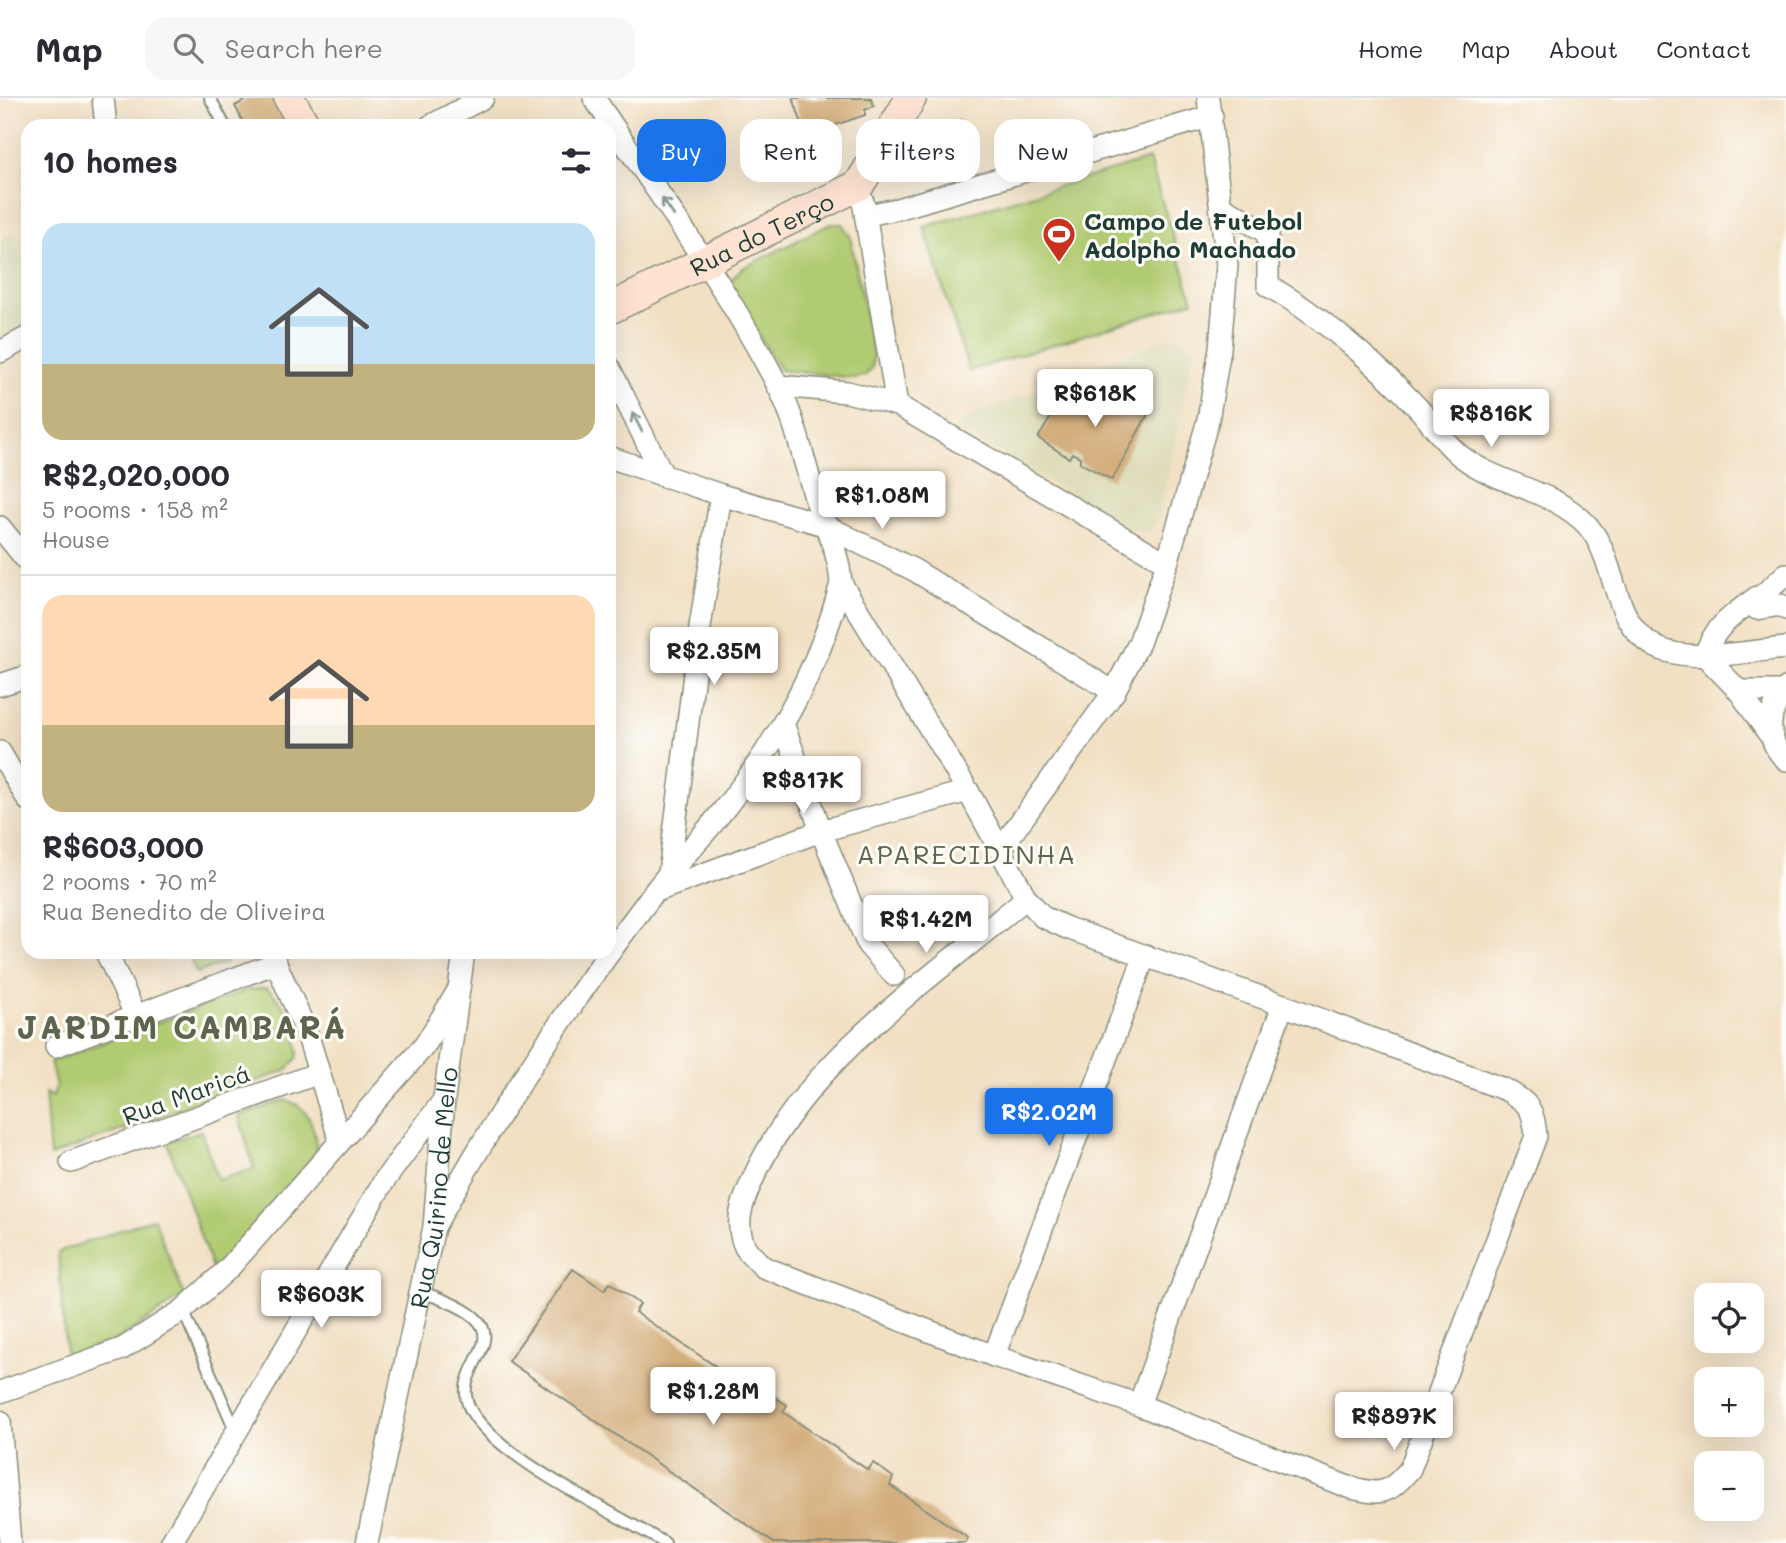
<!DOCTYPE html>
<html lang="en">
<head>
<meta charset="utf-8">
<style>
	:root { --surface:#fff; --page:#f7f7f7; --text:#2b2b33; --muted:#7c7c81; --line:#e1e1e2; --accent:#1a73e8 }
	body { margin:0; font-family:Mali,sans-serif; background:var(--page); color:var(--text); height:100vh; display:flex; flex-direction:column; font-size:26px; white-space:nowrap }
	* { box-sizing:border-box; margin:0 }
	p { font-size:23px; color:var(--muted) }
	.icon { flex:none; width:38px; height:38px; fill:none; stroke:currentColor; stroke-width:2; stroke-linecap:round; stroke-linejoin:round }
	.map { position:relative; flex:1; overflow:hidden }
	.drawer { position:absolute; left:21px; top:21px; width:595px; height:840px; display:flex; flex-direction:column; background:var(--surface); border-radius:21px; box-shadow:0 7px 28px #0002 }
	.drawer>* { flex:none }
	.top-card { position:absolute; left:637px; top:21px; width:665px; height:63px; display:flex; gap:14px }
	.fabs { position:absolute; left:1694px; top:1185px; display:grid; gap:14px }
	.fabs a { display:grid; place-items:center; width:70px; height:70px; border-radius:14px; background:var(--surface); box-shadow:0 7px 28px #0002; font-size:35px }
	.price { position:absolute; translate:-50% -60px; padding:0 16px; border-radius:7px; background:#fff; color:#222; font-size:23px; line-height:46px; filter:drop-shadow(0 2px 4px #0008) }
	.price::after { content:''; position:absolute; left:50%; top:42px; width:21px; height:16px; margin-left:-10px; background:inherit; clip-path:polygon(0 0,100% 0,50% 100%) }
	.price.on { background:var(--accent); color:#fff }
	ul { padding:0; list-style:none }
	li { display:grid; align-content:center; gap:14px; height:371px; padding:0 21px }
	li+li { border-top:2px solid var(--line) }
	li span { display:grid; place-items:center; height:217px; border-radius:21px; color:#555 }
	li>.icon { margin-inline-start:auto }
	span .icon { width:126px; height:126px; fill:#fffc; stroke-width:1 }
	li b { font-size:30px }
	h2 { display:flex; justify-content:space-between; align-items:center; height:84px; padding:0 21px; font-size:30px }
	.chip { padding:0 24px; border-radius:21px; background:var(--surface); box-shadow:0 7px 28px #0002; font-size:24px; line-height:63px }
	.chip.on { background:var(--accent); color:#fff }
	header { display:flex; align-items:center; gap:42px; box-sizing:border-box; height:98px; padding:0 35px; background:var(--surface); border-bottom:2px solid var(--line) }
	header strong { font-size:33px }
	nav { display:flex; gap:38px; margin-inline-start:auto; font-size:24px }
	.search { width:490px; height:63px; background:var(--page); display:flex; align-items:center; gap:18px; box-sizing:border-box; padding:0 24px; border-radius:21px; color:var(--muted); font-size:26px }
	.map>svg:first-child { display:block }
	.built { fill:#dfddbb }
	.green { fill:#b0cb71; stroke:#688452; stroke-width:2 }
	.building { fill:#d4af7e }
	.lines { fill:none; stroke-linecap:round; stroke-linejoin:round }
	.lane-casing { stroke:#888e7c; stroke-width:14 }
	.street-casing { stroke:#888e7c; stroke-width:24 }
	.secondary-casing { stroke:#888e7c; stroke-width:33 }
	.lane { stroke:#fff; stroke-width:10 }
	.street { stroke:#fff; stroke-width:21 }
	.secondary { stroke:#fee3d2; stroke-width:30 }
	.oneway { stroke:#8f9e9a }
	.labels { text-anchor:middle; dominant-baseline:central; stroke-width:6; stroke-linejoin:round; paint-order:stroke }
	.poi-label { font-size:24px; font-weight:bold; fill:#1f3d34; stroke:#fdfcf7; text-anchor:start }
	.street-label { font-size:24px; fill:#1f3d34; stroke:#fdfcf7 }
	.neighbourhood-label { font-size:26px; letter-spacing:2px; fill:#5e654e; stroke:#fdfcf7 }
	.district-label { font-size:32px; font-weight:bold; letter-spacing:2px; fill:#5e654e; stroke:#fdfcf7 }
</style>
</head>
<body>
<header>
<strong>Map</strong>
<div class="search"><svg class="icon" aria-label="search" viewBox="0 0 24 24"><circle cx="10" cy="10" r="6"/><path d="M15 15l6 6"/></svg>Search here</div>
<nav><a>Home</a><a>Map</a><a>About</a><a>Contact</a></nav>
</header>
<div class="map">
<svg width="1786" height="1445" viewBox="0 0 1786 1445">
	<rect width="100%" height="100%" fill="#fdfcf7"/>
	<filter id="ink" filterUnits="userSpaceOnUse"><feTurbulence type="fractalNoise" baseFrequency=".0143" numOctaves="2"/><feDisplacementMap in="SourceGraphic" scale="14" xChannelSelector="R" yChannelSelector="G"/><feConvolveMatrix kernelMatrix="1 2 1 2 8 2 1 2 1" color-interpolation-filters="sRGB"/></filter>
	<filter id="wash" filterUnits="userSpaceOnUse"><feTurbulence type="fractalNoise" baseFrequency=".00686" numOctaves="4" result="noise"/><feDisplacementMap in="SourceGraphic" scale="28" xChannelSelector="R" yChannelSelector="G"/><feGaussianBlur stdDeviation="1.57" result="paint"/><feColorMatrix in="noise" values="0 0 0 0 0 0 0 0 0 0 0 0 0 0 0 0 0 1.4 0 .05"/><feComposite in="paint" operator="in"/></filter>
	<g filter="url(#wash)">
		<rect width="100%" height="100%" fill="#f2e0c4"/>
		<g class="built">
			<polygon points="12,136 28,167 28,233 0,247 0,142"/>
			<polygon points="1169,239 1178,239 1190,246 1194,253 1158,422 1149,433 1136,434 957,331 963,321"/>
		</g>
		<g class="green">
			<polygon points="1149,61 1193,203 969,273 924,129"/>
			<polygon points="830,126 842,126 850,138 873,255 872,270 866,277 855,280 780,272 732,194 731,182 741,171"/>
			<polygon points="188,854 221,854 226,865 196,875"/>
			<path d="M 266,890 C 286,904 298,934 298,959 L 287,972 L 50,1058 L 45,995 L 53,999 L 56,988 L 50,964 L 247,892 Z"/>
			<path d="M 284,1002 C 311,1007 316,1034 317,1058 L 213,1173 L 167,1044 L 201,1033 L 218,1082 L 254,1071 L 239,1018 Z"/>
			<polygon points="154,1120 184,1198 116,1242 66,1258 58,1154"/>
		</g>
		<g id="blocks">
			<g class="building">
				<polygon points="244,0 273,0 287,28 245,28 235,8 246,2"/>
				<polygon points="793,0 871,0 874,8 865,12 865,17 806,37"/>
				<polygon points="961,22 974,68 944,77 928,31"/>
				<polygon points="1101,284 1148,316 1112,382 1080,365 1080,359 1072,355 1069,360 1038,340 1066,295 1086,306"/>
				<polygon points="573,1171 604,1192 610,1185 640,1206 635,1214 763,1300 767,1294 787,1307 783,1314 868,1372 873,1365 893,1379 890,1387 968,1440 965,1445 774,1445 508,1263"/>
			</g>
		</g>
	</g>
	<g filter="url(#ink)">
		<use href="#blocks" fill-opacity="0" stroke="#888e7c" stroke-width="2"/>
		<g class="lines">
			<defs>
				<g id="lane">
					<polyline points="210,0 225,28"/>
					<path d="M 421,1194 C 551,1235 434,1264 475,1319 C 510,1366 612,1414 665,1445"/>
					<polyline points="183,1212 236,1334"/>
				</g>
				<g id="street">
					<polyline points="103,0 106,28"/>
					<path d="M 594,0 C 657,94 726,187 778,288 C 796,323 803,361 815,399 C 825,428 839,454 841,485 L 968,693 L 1026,800 L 1043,819 L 1067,830 L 1283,907 L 1506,992 C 1530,1006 1533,1010 1536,1038 L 1410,1371 C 1387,1398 1381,1397 1348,1389 L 1139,1307 L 994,1258 L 763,1169 C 758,1163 749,1156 745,1149 C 734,1126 742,1105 752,1083 C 804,963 929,883 1026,800"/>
					<polyline points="430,28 483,0"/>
					<polyline points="863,103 897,307"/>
					<path d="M 1222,109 L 1268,135 L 1268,188 C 1316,214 1379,268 1416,308 C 1432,324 1444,346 1462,359 C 1497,386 1556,393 1587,427 C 1619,463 1609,524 1656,549 C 1689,566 1748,553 1786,550"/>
					<polyline points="867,117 897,111 1212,18"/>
					<polyline points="0,254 28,239"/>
					<polyline points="609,269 664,379"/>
					<polyline points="778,288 847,294 897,307 1167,465"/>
					<polyline points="609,359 721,397 824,427 914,472 1114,594"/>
					<polyline points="0,429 28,464"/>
					<polyline points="1786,476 1752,507 1757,511 1781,507 1786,511"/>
					<path d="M 1757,499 C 1734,516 1712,530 1705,558 L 1739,593 L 1784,593"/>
					<polyline points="0,587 28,578"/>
					<path d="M 1786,590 C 1767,614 1764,641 1786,662"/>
					<polyline points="1739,593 1769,636"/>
					<polyline points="784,628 821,733 868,847 894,877"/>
					<polyline points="0,654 28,702"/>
					<polyline points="1000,752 1114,594 1139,545 1167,465 1208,322 1220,251 1227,167 1208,0"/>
					<polyline points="669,775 700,529 721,397"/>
					<polyline points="654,794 821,733 968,693"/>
					<polyline points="106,854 136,918"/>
					<polyline points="271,854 307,935 340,1043"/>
					<polyline points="56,948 276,865"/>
					<polyline points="71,1064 319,975"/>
					<path d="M 434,1129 C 498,1012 574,900 655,793 C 673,769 694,748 713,725 C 772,653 818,576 841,485"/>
					<polyline points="994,1258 1145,857"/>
					<polyline points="0,1294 122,1251 183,1212 228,1171 425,947 459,891"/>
					<polyline points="1139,1307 1283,907"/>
					<polyline points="0,1323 10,1445"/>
					<polyline points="171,1445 384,1083 443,1003"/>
					<path id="s1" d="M 367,1445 L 434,1129 L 444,1001 L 464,854"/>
				</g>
				<g id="secondary">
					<polyline points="289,0 305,28"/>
					<path id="s2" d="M 609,211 L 859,87 L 911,0"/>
				</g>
			</defs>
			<use href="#lane" class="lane-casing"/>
			<use href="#street" class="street-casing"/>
			<use href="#secondary" class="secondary-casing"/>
			<use href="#lane" class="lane"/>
			<use href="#street" class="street"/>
			<use href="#secondary" class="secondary"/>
		</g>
		<defs><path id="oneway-shaft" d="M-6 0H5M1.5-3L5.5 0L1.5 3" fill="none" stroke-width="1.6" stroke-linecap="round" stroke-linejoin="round" transform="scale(1.75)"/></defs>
		<g class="oneway">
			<use href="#oneway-shaft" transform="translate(668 109) rotate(-124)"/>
			<use href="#oneway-shaft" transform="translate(637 324) rotate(-117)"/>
		</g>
	</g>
	<defs>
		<symbol id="stadium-pin" viewBox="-11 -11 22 30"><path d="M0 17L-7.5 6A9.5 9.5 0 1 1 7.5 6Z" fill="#c8321e" stroke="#fdfcf7"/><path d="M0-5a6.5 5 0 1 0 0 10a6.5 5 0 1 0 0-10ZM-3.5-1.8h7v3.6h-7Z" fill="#fff"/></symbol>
	</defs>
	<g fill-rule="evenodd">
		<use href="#stadium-pin" x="1040" y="117" width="38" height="52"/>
	</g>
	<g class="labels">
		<g class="poi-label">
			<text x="1084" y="122">Campo de Futebol<tspan x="1084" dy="28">Adolpho Machado</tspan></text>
		</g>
		<g class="street-label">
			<text stroke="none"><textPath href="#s2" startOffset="170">Rua do Terço</textPath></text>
			<text transform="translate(186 996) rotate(-20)">Rua Maricá</text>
			<text stroke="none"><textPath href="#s1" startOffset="362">Rua Quirino de Mello</textPath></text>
		</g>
		<g class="neighbourhood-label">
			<text x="967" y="756">APARECIDINHA</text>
		</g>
		<g class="district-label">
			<text x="182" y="928">JARDIM CAMBARÁ</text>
		</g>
	</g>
</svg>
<div class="fabs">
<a><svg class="icon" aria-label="locate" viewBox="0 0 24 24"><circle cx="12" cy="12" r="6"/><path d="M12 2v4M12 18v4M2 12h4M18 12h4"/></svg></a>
<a>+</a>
<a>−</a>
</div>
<b class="price" style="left:1095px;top:331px">R$618K</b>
<b class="price" style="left:1491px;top:351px">R$816K</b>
<b class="price" style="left:882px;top:433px">R$1.08M</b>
<b class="price" style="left:714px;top:589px">R$2.35M</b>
<b class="price" style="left:803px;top:718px">R$817K</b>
<b class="price" style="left:926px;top:857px">R$1.42M</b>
<b class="price on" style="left:1049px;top:1050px">R$2.02M</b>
<b class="price" style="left:321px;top:1232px">R$603K</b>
<b class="price" style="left:713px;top:1329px">R$1.28M</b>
<b class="price" style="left:1394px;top:1354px">R$897K</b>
<div class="top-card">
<a class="chip on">Buy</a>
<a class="chip">Rent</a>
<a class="chip">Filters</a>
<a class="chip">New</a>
</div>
<section class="drawer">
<h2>10 homes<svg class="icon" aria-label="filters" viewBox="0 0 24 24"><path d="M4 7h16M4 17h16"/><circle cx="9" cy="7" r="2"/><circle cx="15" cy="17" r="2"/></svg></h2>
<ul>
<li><span style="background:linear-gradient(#bfe0f5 65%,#c2b280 0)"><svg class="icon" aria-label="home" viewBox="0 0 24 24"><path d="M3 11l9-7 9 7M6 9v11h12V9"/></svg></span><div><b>R$2,020,000</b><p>5 rooms · 158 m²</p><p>House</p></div></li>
<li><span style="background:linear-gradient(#ffd9b3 60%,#c2b280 0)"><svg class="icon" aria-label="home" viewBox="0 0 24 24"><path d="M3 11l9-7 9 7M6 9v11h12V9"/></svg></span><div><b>R$603,000</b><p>2 rooms · 70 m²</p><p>Rua Benedito de Oliveira</p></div></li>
</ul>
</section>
</div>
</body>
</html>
